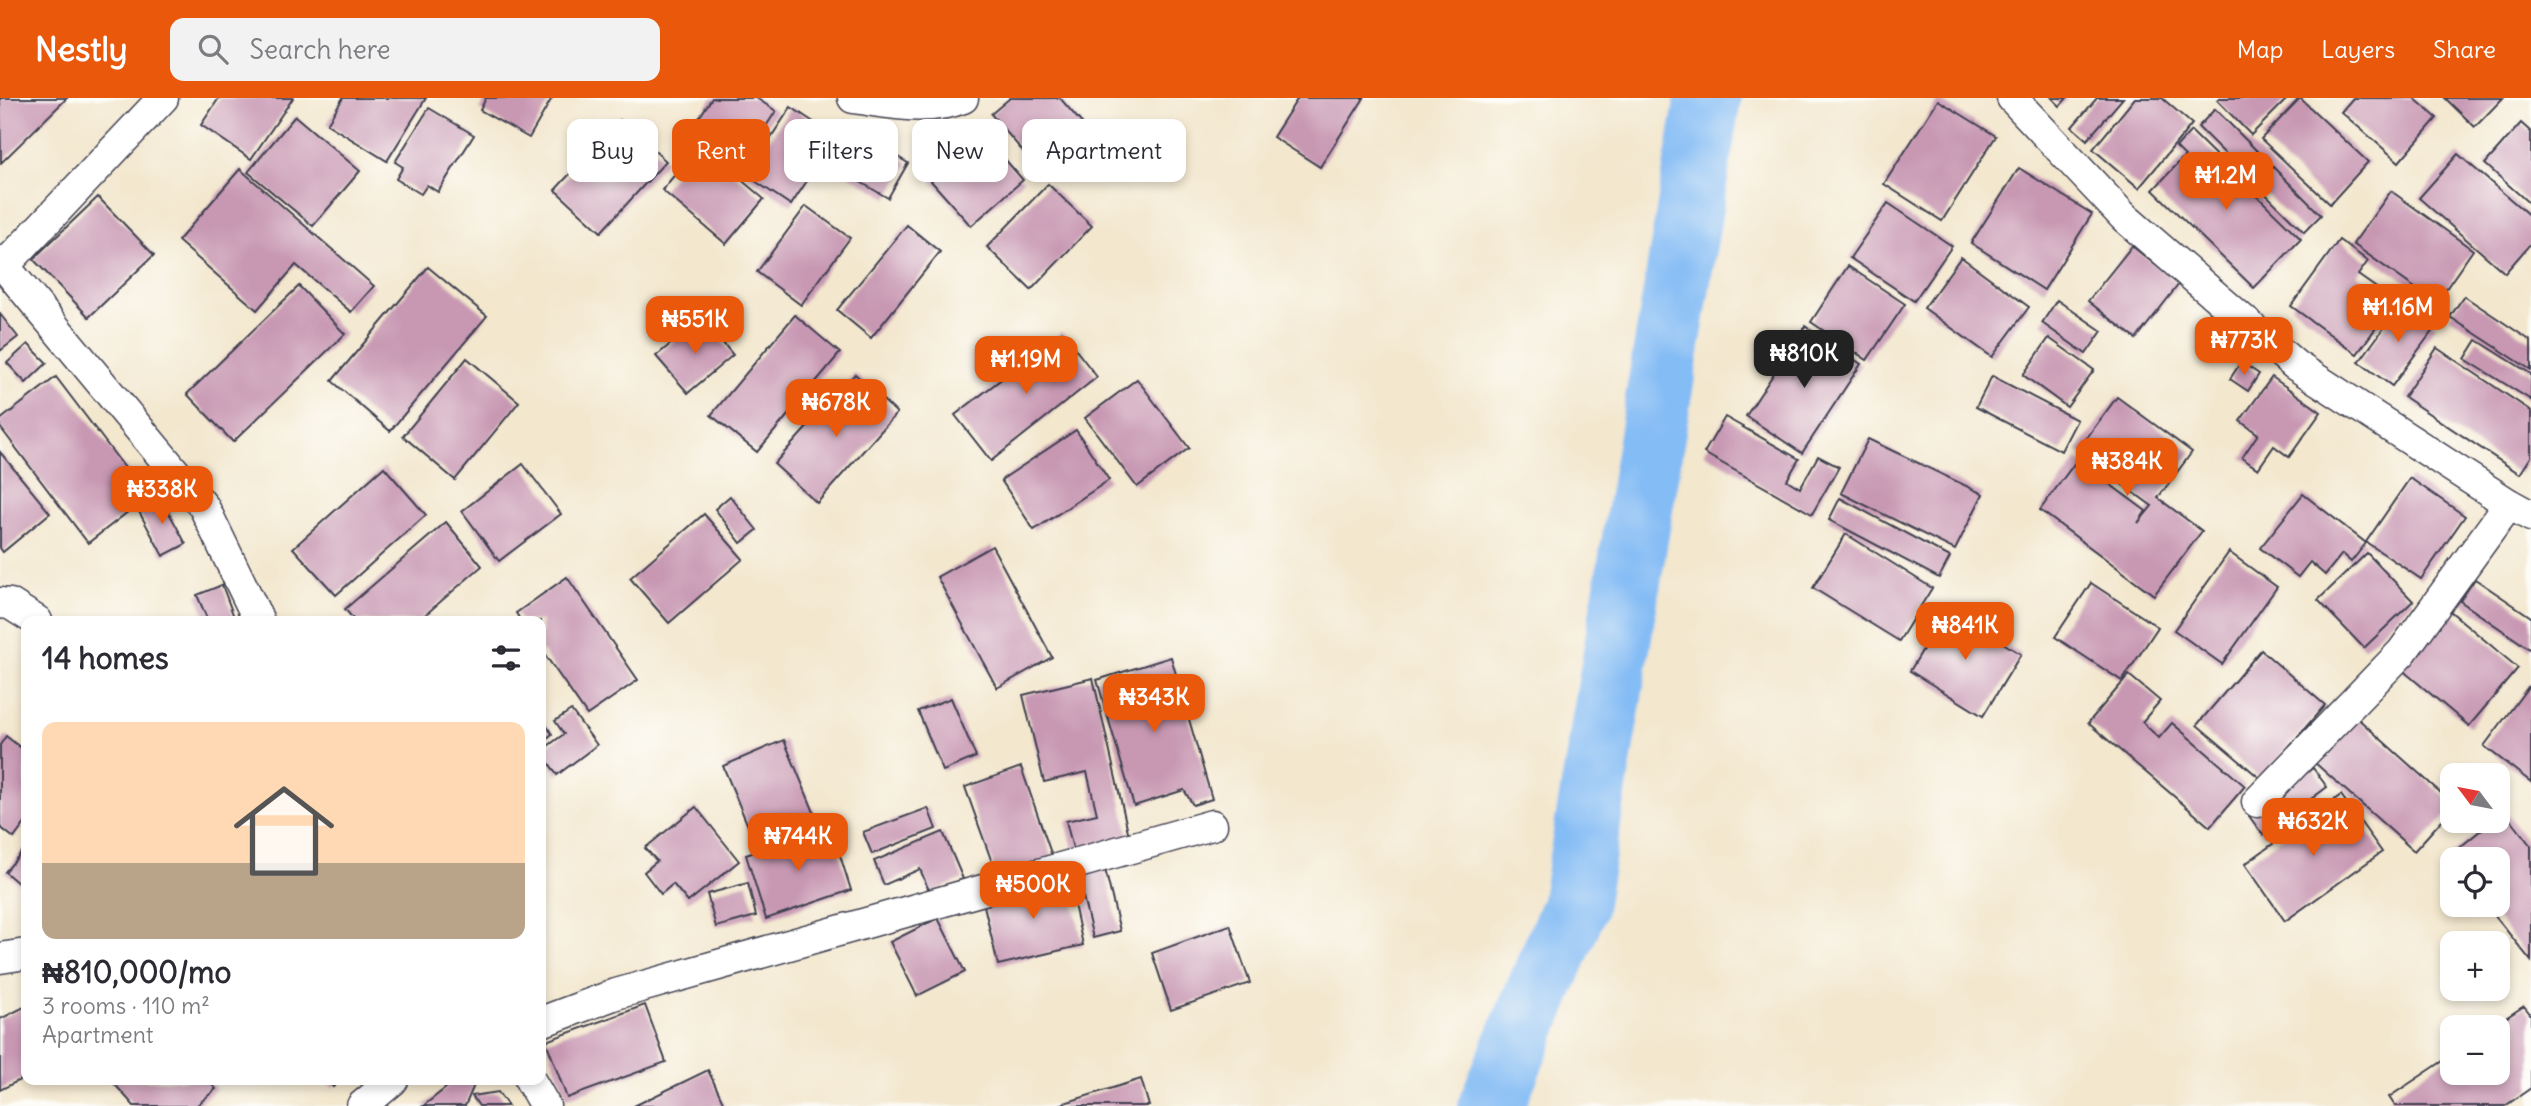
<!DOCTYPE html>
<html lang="en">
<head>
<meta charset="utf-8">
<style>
	:root { --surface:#fff; --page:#f2f2f3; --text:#2b2b33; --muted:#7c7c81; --accent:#ea580c }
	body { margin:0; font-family:Delius,sans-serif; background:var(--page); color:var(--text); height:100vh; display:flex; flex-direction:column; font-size:26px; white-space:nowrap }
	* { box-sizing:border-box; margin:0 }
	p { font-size:23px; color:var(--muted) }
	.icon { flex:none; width:38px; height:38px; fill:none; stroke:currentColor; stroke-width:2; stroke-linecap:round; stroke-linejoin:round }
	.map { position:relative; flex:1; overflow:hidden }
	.panel { position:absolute; left:21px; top:518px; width:525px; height:469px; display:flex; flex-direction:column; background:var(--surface); border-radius:14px; box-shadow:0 4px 10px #0003 }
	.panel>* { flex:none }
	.banner { position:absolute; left:567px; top:21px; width:665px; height:63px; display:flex; gap:14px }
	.needle { width:46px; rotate:302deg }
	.tools { position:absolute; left:2440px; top:665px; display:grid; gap:14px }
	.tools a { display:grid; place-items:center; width:70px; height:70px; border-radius:14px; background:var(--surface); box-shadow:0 4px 10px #0003; font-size:35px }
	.price { position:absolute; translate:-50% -60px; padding:0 16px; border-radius:14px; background:var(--accent); color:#fff; font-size:23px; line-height:46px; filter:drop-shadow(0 2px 4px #0008) }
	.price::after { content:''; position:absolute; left:50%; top:42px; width:21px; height:16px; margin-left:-10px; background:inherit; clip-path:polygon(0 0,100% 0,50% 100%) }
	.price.selected { background:#222; color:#fff }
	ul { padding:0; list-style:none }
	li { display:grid; align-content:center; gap:14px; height:371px; padding:0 21px }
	li span { display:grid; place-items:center; height:217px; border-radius:14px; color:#555 }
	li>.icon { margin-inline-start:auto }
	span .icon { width:126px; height:126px; fill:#fffc; stroke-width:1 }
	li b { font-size:30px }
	h2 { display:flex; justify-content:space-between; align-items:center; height:84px; padding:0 21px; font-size:30px }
	.chip { padding:0 24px; border-radius:14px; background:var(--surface); box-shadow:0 4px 10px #0003; font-size:24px; line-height:63px }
	.chip.selected { background:var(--accent); color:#fff }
	header { display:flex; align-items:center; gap:42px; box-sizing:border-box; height:98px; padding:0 35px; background:var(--accent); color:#fff }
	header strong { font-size:33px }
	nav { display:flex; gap:38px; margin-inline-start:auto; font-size:24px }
	.search { width:490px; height:63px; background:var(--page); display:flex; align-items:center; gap:18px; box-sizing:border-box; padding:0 24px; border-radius:14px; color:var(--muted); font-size:26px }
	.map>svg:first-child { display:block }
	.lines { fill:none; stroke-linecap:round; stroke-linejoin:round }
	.river { stroke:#84bcf5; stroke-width:66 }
	.building { fill:#c898b3 }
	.minor-casing { stroke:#414051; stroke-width:33 }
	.minor { stroke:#fff; stroke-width:30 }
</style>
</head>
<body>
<header>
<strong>Nestly</strong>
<div class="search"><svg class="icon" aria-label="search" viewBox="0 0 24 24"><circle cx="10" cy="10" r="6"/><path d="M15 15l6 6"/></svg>Search here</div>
<nav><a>Map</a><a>Layers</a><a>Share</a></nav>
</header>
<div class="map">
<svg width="2531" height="1008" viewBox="0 0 2531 1008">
	<rect width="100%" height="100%" fill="#fdfcf7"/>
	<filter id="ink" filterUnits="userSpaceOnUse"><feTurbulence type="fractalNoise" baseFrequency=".0143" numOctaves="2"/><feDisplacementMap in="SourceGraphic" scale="14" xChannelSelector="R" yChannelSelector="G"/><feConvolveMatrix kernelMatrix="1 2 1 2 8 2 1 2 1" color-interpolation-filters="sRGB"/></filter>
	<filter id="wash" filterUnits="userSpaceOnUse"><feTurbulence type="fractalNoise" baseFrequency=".00686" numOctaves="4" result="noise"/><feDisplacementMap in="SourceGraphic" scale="28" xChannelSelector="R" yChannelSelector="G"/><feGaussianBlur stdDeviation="1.57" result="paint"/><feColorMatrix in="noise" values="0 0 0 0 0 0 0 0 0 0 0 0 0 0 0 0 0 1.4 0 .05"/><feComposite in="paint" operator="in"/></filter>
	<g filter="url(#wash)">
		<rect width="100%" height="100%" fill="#f3e7ce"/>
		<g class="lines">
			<polyline class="river" points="1491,1008 1574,809 1708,0"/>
		</g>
		<g id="blocks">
			<g class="building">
				<polygon points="0,0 67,0 1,65"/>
				<polygon points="219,0 293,0 251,61 201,27"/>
				<polygon points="343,0 426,0 387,63 327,26"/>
				<polygon points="486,0 552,0 529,40 480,12"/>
				<polygon points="712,0 756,0 776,13 745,60 695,26"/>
				<polygon points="1010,0 1060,0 1091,36 1043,77 991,16"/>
				<polygon points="1298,0 1364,0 1320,69 1273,39"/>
				<polygon points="2052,0 2067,0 2060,8"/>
				<polygon points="2097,0 2123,0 2087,42 2072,29"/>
				<polygon points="2135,0 2162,0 2192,26 2139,90 2093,51"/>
				<polygon points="2219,0 2285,0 2286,2 2251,37 2217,2"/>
				<polygon points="2300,0 2368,64 2330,106 2261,41"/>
				<polygon points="2353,0 2414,0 2437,20 2399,64 2341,14"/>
				<polygon points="2445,0 2503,0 2475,29"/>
				<polygon points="1938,2 1996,38 1942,123 1884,86"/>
				<polygon points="791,9 836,39 791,107 746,77"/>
				<polygon points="429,10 474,37 438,94 427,87 421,96 396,81 403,69 395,64"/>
				<polygon points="2215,11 2321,117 2304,134 2198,29"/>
				<polygon points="295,18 360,73 313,128 248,74"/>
				<polygon points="620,22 666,63 601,134 555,92"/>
				<polygon points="2521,25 2531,34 2531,107 2485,66"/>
				<polygon points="2191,33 2301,141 2254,190 2153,92 2185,58 2176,49"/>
				<polygon points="984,37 1023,82 971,128 931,83"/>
				<polygon points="864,39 908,65 888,100 843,74"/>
				<polygon points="700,47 764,101 726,146 662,92"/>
				<polygon points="2458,56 2531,119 2531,145 2505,175 2419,100"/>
				<polygon points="2019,70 2092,116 2044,192 1971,145"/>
				<polygon points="240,71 374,188 351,214 296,167 257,212 178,143"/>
				<polygon points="1048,86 1092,128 1031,192 987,149"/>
				<polygon points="2391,93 2473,152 2436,205 2353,146"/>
				<polygon points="98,99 154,157 89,219 33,161"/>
				<polygon points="1888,105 1952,148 1914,203 1850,160"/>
				<polygon points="806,108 850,140 801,207 757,174"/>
				<polygon points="907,127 940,154 871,240 837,212"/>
				<polygon points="2339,142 2368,163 2358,177 2395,203 2357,256 2291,208"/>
				<polygon points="2132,148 2179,186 2136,241 2088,203"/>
				<polygon points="1961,159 2029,209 1992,259 1924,210"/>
				<polygon points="1848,168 1905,206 1867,262 1811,224"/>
				<polygon points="428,169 487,218 390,333 332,283"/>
				<polygon points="299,188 345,236 233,344 187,296"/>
				<polygon points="2464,198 2531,243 2531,272 2450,219"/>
				<polygon points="2057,202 2102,233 2086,256 2042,225"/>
				<polygon points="2403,204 2436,228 2392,288 2359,264"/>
				<polygon points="0,216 18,239 0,253"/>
				<polygon points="795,217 840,255 757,354 711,317"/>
				<polygon points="702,220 733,257 688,295 656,258"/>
				<polygon points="1805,228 1861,266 1802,355 1746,318"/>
				<polygon points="1062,234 1097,279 991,363 955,317"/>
				<polygon points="2049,240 2094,272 2067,309 2023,277"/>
				<polygon points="2477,242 2531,276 2531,302 2465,261"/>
				<polygon points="28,246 47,265 26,285 7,265"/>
				<polygon points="2437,250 2531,313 2531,359 2520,376 2404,299"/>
				<polygon points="467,260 519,304 455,382 403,338"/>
				<polygon points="2241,264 2259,276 2248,293 2230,281"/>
				<polygon points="855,276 897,315 817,405 774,366"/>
				<polygon points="1992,278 2077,322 2061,353 1976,309"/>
				<polygon points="56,279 147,399 88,445 0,329 0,322"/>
				<polygon points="2272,279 2321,314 2289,359 2274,348 2258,371 2242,360 2258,336 2240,323"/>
				<polygon points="1137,281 1189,350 1137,389 1085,320"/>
				<polygon points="2117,299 2192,354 2158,400 2202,433 2154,497 2040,412 2077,362 2146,413 2138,425 2152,408 2077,353"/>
				<polygon points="1725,319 1799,361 1787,382 1800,390 1818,358 1839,369 1812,416 1704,355"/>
				<polygon points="1076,332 1109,382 1034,432 1001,382"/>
				<polygon points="1868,341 1983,396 1955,452 1841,395"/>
				<polygon points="0,354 50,415 3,454 0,450"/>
				<polygon points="523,366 561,416 499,463 462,413"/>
				<polygon points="384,369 426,417 336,497 293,450"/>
				<polygon points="2410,380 2465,418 2421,481 2366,444"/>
				<polygon points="2303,396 2366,445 2351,464 2342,456 2325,477 2310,464 2298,479 2260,450"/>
				<polygon points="160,398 186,446 163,458 137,410"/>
				<polygon points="730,398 757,432 741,445 715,411"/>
				<polygon points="1840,400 1950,459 1939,480 1829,422"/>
				<polygon points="704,416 743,461 669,525 630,480"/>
				<polygon points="446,424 482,468 418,523 355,523 345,511"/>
				<polygon points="1846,436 1932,490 1899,543 1813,490"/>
				<polygon points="992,448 1052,559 997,590 937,479"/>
				<polygon points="2229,454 2277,489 2222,566 2174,532"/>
				<polygon points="2367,455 2413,503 2364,550 2318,502"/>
				<polygon points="567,479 638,582 587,617 541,551 541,523 521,523 516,515"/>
				<polygon points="2475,481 2531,519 2531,552 2460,503"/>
				<polygon points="2091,485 2158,529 2122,583 2055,539"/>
				<polygon points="222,487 234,519 223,523 208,523 197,497"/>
				<polygon points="1947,511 2021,556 1983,618 1910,573"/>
				<polygon points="2450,513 2518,570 2469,628 2401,571"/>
				<polygon points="2261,552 2325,607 2261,681 2197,627"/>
				<polygon points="1171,559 1212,701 1193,707 1184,692 1134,708 1097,582"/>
				<polygon points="2129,577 2160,603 2142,624 2159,640 2172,625 2245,688 2210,729 2088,625"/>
				<polygon points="1093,580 1129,738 1073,751 1066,723 1097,716 1087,674 1044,684 1023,597"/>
				<polygon points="2531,585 2531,684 2484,648"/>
				<polygon points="951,600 976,659 943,673 918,613"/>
				<polygon points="571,612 597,647 557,677 541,653 564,636 555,623"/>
				<polygon points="2355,618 2452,705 2452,711 2414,753 2314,664"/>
				<polygon points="541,619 552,636 541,645"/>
				<polygon points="6,638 26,654 26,724 14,740 0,729 0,647"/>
				<polygon points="784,642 816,719 755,745 723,668"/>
				<polygon points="1021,669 1053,761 998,781 965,689"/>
				<polygon points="2313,670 2327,689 2263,737 2249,718"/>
				<polygon points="2341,697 2382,754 2285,823 2245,766"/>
				<polygon points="696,709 739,763 688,804 673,786 661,796 644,774 657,763 645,750"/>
				<polygon points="928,710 936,731 872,756 863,734"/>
				<polygon points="2504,713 2531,748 2531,863 2486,807 2497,807 2497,761 2452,761 2452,764 2448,759 2492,723 2497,723 2497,719"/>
				<polygon points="831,729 851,792 766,821 746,757"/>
				<polygon points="943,734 963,781 930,795 920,771 884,787 874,763"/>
				<polygon points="26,749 26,792 5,774"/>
				<polygon points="1105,771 1120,833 1093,840 1078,778"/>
				<polygon points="1068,779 1083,847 998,867 982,799"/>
				<polygon points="748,785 756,818 716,829 707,796"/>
				<polygon points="938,820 965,874 917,898 890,844"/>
				<polygon points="1230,827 1250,885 1171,912 1152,855"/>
				<polygon points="645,907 666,964 567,1000 546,943"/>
				<polygon points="26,908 26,979 0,992 0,921"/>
				<polygon points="2524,908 2531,917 2531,990 2505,1008 2395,1008 2389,999 2452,957 2452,975 2497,975 2497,929 2492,929"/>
				<polygon points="708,972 725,1008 634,1008"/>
				<polygon points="1141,981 1149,1008 1058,1008 1058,1007"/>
				<polygon points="111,982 208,982 216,991 196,1008 134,1008"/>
				<polygon points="327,982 341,982 333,989"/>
				<polygon points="456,982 472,982 475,985 465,1008 423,1008"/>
				<polygon points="498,994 508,1008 479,1008 472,998"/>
			</g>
		</g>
	</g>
	<g filter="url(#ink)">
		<use href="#blocks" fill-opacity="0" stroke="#414051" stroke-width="2"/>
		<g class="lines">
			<defs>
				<g id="minor">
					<path d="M 853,0 C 890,5 927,14 963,0"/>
					<polyline points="2012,0 2124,119 2295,267 2509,406 2531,418"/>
					<polyline points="0,163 204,409 259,523"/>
					<polyline points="4,168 163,0"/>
					<polyline points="0,505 10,506 37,523"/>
					<polyline points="2257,704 2402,554 2509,406"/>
					<polyline points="0,860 26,856"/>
					<polyline points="541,924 616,896 1212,727"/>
					<polyline points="530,982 545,1008"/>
					<polyline points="362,1008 393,982"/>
				</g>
			</defs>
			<use href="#minor" class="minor-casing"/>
			<use href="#minor" class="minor"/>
		</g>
	</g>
</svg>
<div class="tools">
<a><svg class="needle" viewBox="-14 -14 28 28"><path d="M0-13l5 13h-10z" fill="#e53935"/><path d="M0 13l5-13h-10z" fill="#7c7c81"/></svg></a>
<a><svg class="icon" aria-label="locate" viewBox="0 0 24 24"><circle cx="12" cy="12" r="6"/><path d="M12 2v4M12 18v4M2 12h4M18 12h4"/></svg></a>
<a>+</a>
<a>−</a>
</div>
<b class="price" style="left:2226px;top:114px">₦1.2M</b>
<b class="price" style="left:2398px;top:246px">₦1.16M</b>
<b class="price" style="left:695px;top:258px">₦551K</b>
<b class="price" style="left:2244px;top:279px">₦773K</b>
<b class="price selected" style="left:1804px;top:292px">₦810K</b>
<b class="price" style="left:1026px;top:298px">₦1.19M</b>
<b class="price" style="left:836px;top:341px">₦678K</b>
<b class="price" style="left:2127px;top:400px">₦384K</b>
<b class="price" style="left:162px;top:428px">₦338K</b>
<b class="price" style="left:1965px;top:564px">₦841K</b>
<b class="price" style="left:1154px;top:636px">₦343K</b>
<b class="price" style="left:2313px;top:760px">₦632K</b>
<b class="price" style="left:798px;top:775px">₦744K</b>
<b class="price" style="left:1033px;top:823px">₦500K</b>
<div class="banner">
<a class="chip">Buy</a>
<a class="chip selected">Rent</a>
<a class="chip">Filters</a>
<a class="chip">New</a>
<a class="chip">Apartment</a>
</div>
<section class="panel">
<h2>14 homes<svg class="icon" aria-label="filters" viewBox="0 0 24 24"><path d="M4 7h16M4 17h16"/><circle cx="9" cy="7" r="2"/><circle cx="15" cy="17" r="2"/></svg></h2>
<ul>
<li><span style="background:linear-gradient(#ffd9b3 65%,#b9a48a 0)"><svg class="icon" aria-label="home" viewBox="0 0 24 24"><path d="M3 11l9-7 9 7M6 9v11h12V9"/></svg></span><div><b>₦810,000/mo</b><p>3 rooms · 110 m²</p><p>Apartment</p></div></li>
</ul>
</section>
</div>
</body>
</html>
